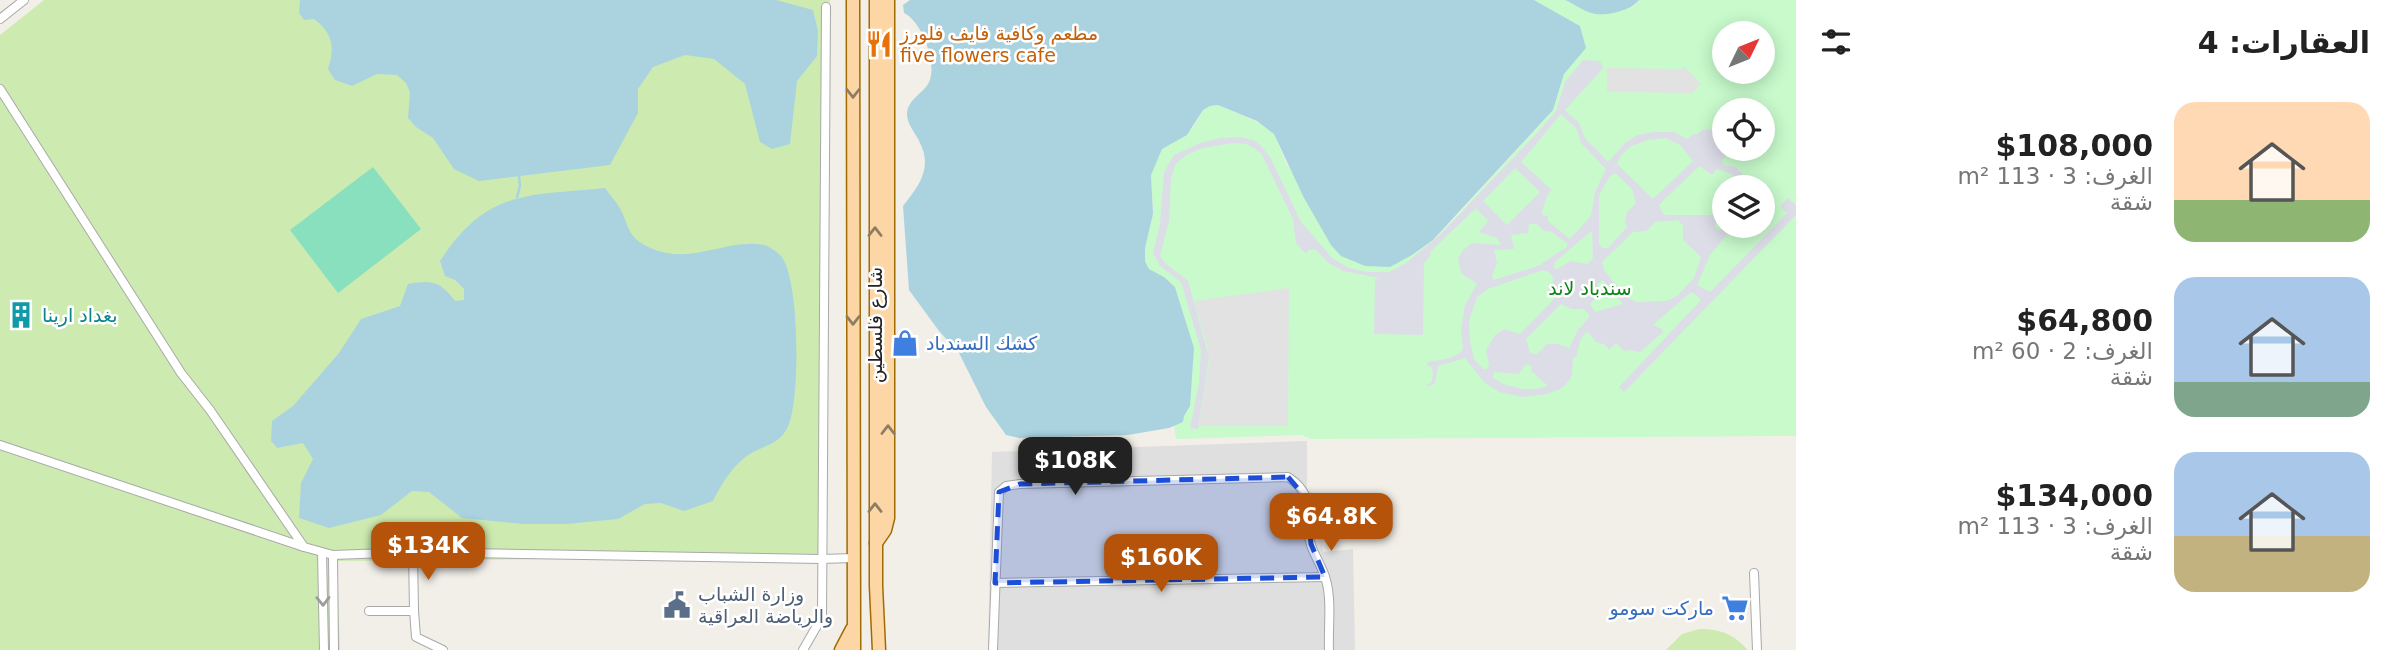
<!DOCTYPE html>
<html lang="ar">
<head>
<meta charset="utf-8">
<style>
	:root { --surface:#fff; --page:#f2f2f2; --text:#222; --muted:#767676; --accent:#b45309 }
	body { margin:0; font-family:"DejaVu Sans","Noto Sans Arabic",sans-serif; background:var(--page); color:var(--text); direction:rtl; height:100vh; display:flex; flex-direction:column; font-size:26px; white-space:nowrap }
	* { box-sizing:border-box; margin:0 }
	p { font-size:23px; color:var(--muted) }
	.icon { flex:none; width:38px; height:38px; fill:none; stroke:currentColor; stroke-width:2; stroke-linecap:round; stroke-linejoin:round }
	.map { position:relative; flex:1; overflow:hidden; direction:ltr }
	.panel { display:flex; flex-direction:column; background:var(--surface); width:595px }
	.panel>* { flex:none }
	.needle { width:46px; rotate:47deg }
	.fabs { position:absolute; left:1712px; top:21px; display:grid; gap:14px }
	.fabs a { display:grid; place-items:center; width:63px; height:63px; border-radius:50%; background:var(--surface); box-shadow:0 4px 18px #0003; font-size:35px }
	.price { position:absolute; translate:-50% -60px; padding:0 16px; border-radius:14px; background:var(--accent); color:#fff; font-size:23px; line-height:46px; filter:drop-shadow(0 2px 4px #0008) }
	.price::after { content:''; position:absolute; left:50%; top:42px; width:21px; height:16px; margin-left:-10px; background:inherit; clip-path:polygon(0 0,100% 0,50% 100%) }
	.price.selected { background:#222; color:#fff }
	ul { padding:0; list-style:none }
	li { display:flex; align-items:center; gap:21px; height:175px; padding:0 21px }
	li span { display:grid; place-items:center; flex:none; width:196px; height:140px; border-radius:21px; color:#555 }
	li>.icon { margin-inline-start:auto }
	span .icon { width:84px; height:84px; fill:#fffc; stroke-width:1 }
	li b { font-size:30px }
	h2 { display:flex; justify-content:space-between; align-items:center; height:84px; padding:0 21px; font-size:30px }
	main { display:flex; flex:1; min-height:0 }
	.map>svg:first-child { display:block }
	.residential { fill:#e0dfdf }
	.grass { fill:#cdebb0 }
	.park { fill:#c8facc; fill-rule:evenodd }
	.pitch { fill:#88e0be }
	.parking { fill:#e2e2e2 }
	.plaza { fill:#dddde8; fill-rule:evenodd }
	.water { fill:#aad3df }
	.lines { fill:none; stroke-linecap:round; stroke-linejoin:round }
	.stream { stroke:#aad3df; stroke-width:2.5 }
	.minor-casing { stroke:#a9a9a9; stroke-width:10 }
	.primary-casing { stroke:#a06b00; stroke-width:15 }
	.minor { stroke:#fff; stroke-width:8 }
	.primary { stroke:#fcd6a4; stroke-width:12 }
	.oneway { stroke:#8f7c63 }
	.oneway2 { stroke:#9c9c9c }
	.marked { fill:#1d4ed8; fill-opacity:0.2; stroke:#1d4ed8; stroke-width:5; stroke-dasharray:14 9; stroke-linejoin:round }
	.labels { text-anchor:middle; dominant-baseline:central; stroke-width:5; stroke-linejoin:round; paint-order:stroke }
	.food-label { font-size:19px; fill:#c56008; stroke:#fff; text-anchor:start }
	.park-label { font-size:19px; fill:#0c8416; stroke:#fff }
	.culture-label { font-size:19px; fill:#0d838f; stroke:#fff; text-anchor:start }
	.street-label { font-size:19px; fill:#222; stroke:#fff }
	.shop-label { font-size:19px; fill:#366cbe; stroke:#fff; text-anchor:start }
	.service-label { font-size:19px; fill:#4e5e75; stroke:#fff; text-anchor:start }
</style>
</head>
<body>
<main>
<section class="panel">
<h2>العقارات: 4<svg class="icon" aria-label="filters" viewBox="0 0 24 24"><path d="M4 7h16M4 17h16"/><circle cx="9" cy="7" r="2"/><circle cx="15" cy="17" r="2"/></svg></h2>
<ul>
<li><span style="background:linear-gradient(#ffd9b3 70%,#8fb573 0)"><svg class="icon" aria-label="home" viewBox="0 0 24 24"><path d="M3 11l9-7 9 7M6 9v11h12V9"/></svg></span><div><b>$108,000</b><p>الغرف: 3 · 113 m²</p><p>شقة</p></div></li>
<li><span style="background:linear-gradient(#a9c7e8 75%,#7fa58c 0)"><svg class="icon" aria-label="home" viewBox="0 0 24 24"><path d="M3 11l9-7 9 7M6 9v11h12V9"/></svg></span><div><b>$64,800</b><p>الغرف: 2 · 60 m²</p><p>شقة</p></div></li>
<li><span style="background:linear-gradient(#a9c7e8 60%,#c2b280 0)"><svg class="icon" aria-label="home" viewBox="0 0 24 24"><path d="M3 11l9-7 9 7M6 9v11h12V9"/></svg></span><div><b>$134,000</b><p>الغرف: 3 · 113 m²</p><p>شقة</p></div></li>
</ul>
</section>
<div class="map">
<svg width="1796" height="650" viewBox="0 0 1796 650">
	<rect width="100%" height="100%" fill="#f2efe9"/>
	<polygon class="residential" points="1307,441 1307,490 1314,494 1315,533 1322,533 1323,552 1353,549 1355,650 988,650 992,452"/>
	<g class="grass">
		<polygon points="44,0 830,0 819,557 337,561 340,650 0,650 0,35"/>
		<path d="M 1699,629 C 1721,629 1733,634 1748,650 L 1666,650 L 1682,634 Z"/>
	</g>
	<path class="park" d="M 1534,0 L 1565,0 L 1594,14 L 1634,6 L 1639,0 L 1796,0 L 1796,436 L 1311,439 L 1301,435 L 1176,439 L 1174,425 L 1183,422 L 1183,417 L 1188,410 L 1188,330 L 1183,312 L 1175,287 L 1164,277 L 1149,269 L 1145,261 L 1145,248 L 1153,214 L 1151,175 L 1155,160 L 1162,149 L 1192,129 L 1203,110 L 1210,106 L 1218,105 L 1267,126 L 1274,134 L 1287,165 L 1412,255 L 1433,240 L 1455,218 L 1553,110 L 1564,74 L 1585,48 L 1580,26 ZM 1724,33 L 1762,33 L 1762,72 L 1724,72 ZM 1724,110 L 1762,110 L 1762,149 L 1724,149 ZM 1724,187 L 1762,187 L 1762,226 L 1724,226 Z"/>
	<polygon class="pitch" points="373,167 421,229 338,293 290,230"/>
	<g class="parking">
		<polygon points="1685,67 1701,84 1692,93 1607,92 1607,68 1682,69"/>
		<polygon points="1289,288 1288,426 1199,426 1209,363 1208,348 1194,301"/>
	</g>
	<path class="plaza" d="M 1583,60 L 1600,61 L 1603,68 L 1565,110 L 1579,123 L 1585,138 L 1608,162 L 1626,142 L 1638,135 L 1653,132 L 1674,132 L 1687,139 L 1694,133 L 1696,135 L 1702,130 L 1716,129 L 1724,138 L 1724,149 L 1727,149 L 1727,155 L 1722,160 L 1724,165 L 1736,167 L 1753,186 L 1740,187 L 1742,185 L 1732,174 L 1717,169 L 1712,175 L 1699,166 L 1659,205 L 1663,214 L 1666,215 L 1715,215 L 1724,206 L 1724,213 L 1716,221 L 1715,227 L 1720,231 L 1725,226 L 1734,226 L 1710,255 L 1697,285 L 1710,292 L 1787,213 L 1780,206 L 1788,198 L 1796,205 L 1796,215 L 1624,392 L 1619,387 L 1701,300 L 1696,295 L 1691,292 L 1653,325 L 1662,329 L 1663,332 L 1640,352 L 1630,350 L 1624,351 L 1616,343 L 1609,350 L 1606,345 L 1596,342 L 1588,332 L 1585,333 L 1580,340 L 1577,355 L 1573,359 L 1572,374 L 1570,380 L 1562,388 L 1547,394 L 1522,397 L 1499,392 L 1484,382 L 1465,358 L 1438,366 L 1435,383 L 1428,387 L 1427,384 L 1431,383 L 1433,375 L 1432,367 L 1428,366 L 1427,362 L 1451,358 L 1460,353 L 1463,348 L 1461,330 L 1465,305 L 1477,284 L 1461,273 L 1458,258 L 1464,249 L 1472,243 L 1501,245 L 1497,238 L 1479,232 L 1488,221 L 1476,208 L 1430,252 L 1431,255 L 1424,263 L 1423,335 L 1374,334 L 1375,279 L 1380,278 L 1343,271 L 1330,264 L 1315,249 L 1309,250 L 1306,254 L 1296,243 L 1293,219 L 1261,153 L 1247,144 L 1232,143 L 1202,148 L 1186,155 L 1175,165 L 1171,178 L 1169,221 L 1160,256 L 1165,263 L 1188,281 L 1209,357 L 1198,429 L 1190,428 L 1199,383 L 1201,350 L 1181,282 L 1160,266 L 1153,253 L 1160,224 L 1164,172 L 1174,155 L 1200,143 L 1220,138 L 1240,137 L 1253,140 L 1260,145 L 1270,157 L 1301,222 L 1332,258 L 1349,268 L 1369,272 L 1389,272 L 1406,263 L 1440,235 L 1537,133 L 1556,111 L 1565,82 ZM 1561,114 L 1576,128 L 1581,143 L 1606,169 L 1595,192 L 1591,216 L 1570,239 L 1548,221 L 1548,215 L 1544,216 L 1542,212 L 1547,196 L 1552,190 L 1521,162 ZM 1665,138 L 1680,145 L 1693,161 L 1653,199 L 1617,164 L 1621,155 L 1631,146 L 1648,140 ZM 1515,168 L 1540,192 L 1507,225 L 1483,201 ZM 1615,173 L 1632,189 L 1636,203 L 1627,212 L 1625,222 L 1627,227 L 1608,248 L 1602,248 L 1599,244 L 1599,195 L 1610,176 ZM 1678,220 L 1683,226 L 1683,240 L 1701,257 L 1694,278 L 1677,296 L 1667,301 L 1636,302 L 1626,297 L 1604,270 L 1602,262 L 1633,232 L 1646,231 L 1655,222 ZM 1529,224 L 1537,224 L 1544,231 L 1550,231 L 1567,243 L 1567,247 L 1538,266 L 1494,280 L 1492,276 L 1497,263 L 1494,250 L 1514,249 L 1511,235 L 1528,233 ZM 1590,232 L 1592,232 L 1593,257 L 1591,261 L 1587,264 L 1571,261 L 1557,269 L 1554,268 L 1555,262 ZM 1543,270 L 1549,272 L 1553,278 L 1553,289 L 1547,290 L 1551,297 L 1555,293 L 1557,296 L 1520,334 L 1504,329 L 1495,335 L 1486,350 L 1489,365 L 1487,369 L 1483,369 L 1474,359 L 1470,341 L 1469,321 L 1477,297 L 1488,289 ZM 1603,280 L 1623,304 L 1595,312 L 1590,304 L 1598,296 L 1598,284 ZM 1561,304 L 1571,309 L 1584,309 L 1590,316 L 1578,330 L 1569,348 L 1559,344 L 1547,344 L 1537,354 L 1530,353 L 1526,339 ZM 1526,364 L 1532,366 L 1531,371 L 1548,386 L 1536,389 L 1522,389 L 1503,384 L 1493,378 L 1494,372 L 1519,374 Z"/>
	<g class="water">
		<path d="M 300,0 L 776,0 L 813,10 L 818,31 L 817,56 L 797,81 L 790,144 L 772,149 L 760,142 L 745,84 L 714,59 L 685,55 L 653,67 L 638,89 L 638,113 L 610,165 L 479,181 L 454,169 L 433,138 L 416,127 L 408,118 L 410,92 L 406,83 L 397,75 L 377,74 L 352,86 L 335,80 L 328,69 C 335,48 333,33 314,19 L 304,20 L 299,13 Z"/>
		<path d="M 910,0 L 1534,0 L 1580,26 L 1586,48 L 1564,74 L 1553,110 L 1433,240 L 1412,255 L 1390,267 L 1365,266 L 1341,256 L 1331,245 L 1304,198 L 1274,134 L 1257,121 L 1218,105 L 1210,106 L 1203,110 L 1187,135 L 1162,149 L 1151,175 L 1153,214 L 1145,248 L 1145,261 L 1149,269 L 1164,277 L 1175,287 L 1194,348 L 1190,406 L 1184,416 L 1183,422 L 1169,428 L 1128,435 L 1019,438 L 1006,435 L 986,407 L 959,353 L 939,331 L 909,290 L 903,206 C 918,187 933,168 920,143 C 915,132 908,126 907,115 C 907,100 921,95 928,84 C 939,66 922,21 904,13 L 903,5 Z"/>
		<path d="M 1565,0 L 1639,0 C 1631,11 1604,17 1591,13 C 1582,10 1574,4 1565,0 Z"/>
		<path d="M 605,188 C 609,194 614,199 618,205 C 631,226 624,237 653,249 C 693,265 727,238 764,245 C 769,246 777,252 781,256 C 800,279 800,397 789,424 C 780,447 762,444 744,458 C 730,470 721,485 713,501 L 684,511 L 661,503 L 645,504 L 618,519 L 567,524 L 524,524 L 462,518 L 429,492 L 412,491 L 381,515 L 329,528 L 299,518 L 301,483 L 313,459 L 303,443 L 277,448 L 271,441 L 272,421 L 293,406 L 339,353 L 361,319 L 400,306 L 408,284 C 432,280 440,281 455,301 L 464,300 L 464,289 L 455,280 L 445,276 L 440,261 C 487,189 527,196 605,188 Z"/>
	</g>
	<g class="lines">
		<polyline class="stream" points="517,197 520,186 519,176"/>
		<defs>
			<g id="minor">
				<polyline points="0,19 24,0"/>
				<polyline points="0,89 181,373 210,410 304,547 333,555 413,552 821,559 854,558"/>
				<polyline points="0,445 304,547"/>
				<polyline points="413,552 414,611"/>
				<polyline points="322,553 324,650"/>
				<polyline points="333,555 334,650"/>
				<polyline points="1754,573 1757,650"/>
				<polyline points="995,583 1325,577"/>
				<polyline points="369,611 414,611 416,637 443,650"/>
				<polyline points="803,650 822,617 826,7"/>
				<path d="M 993,650 L 999,492 L 1006,486 L 1020,484 L 1288,477 C 1319,497 1302,518 1311,545 C 1315,557 1323,568 1326,580 C 1332,601 1328,628 1329,650"/>
			</g>
			<g id="primary">
				<polyline points="853,0 854,650"/>
				<polyline points="876,0 876,586 879,650"/>
				<polyline points="876,543 885,530 888,518 888,0"/>
				<polyline points="841,650 852,629"/>
			</g>
		</defs>
		<use href="#minor" class="minor-casing"/>
		<use href="#primary" class="primary-casing"/>
		<use href="#minor" class="minor"/>
		<use href="#primary" class="primary"/>
	</g>
	<defs><path id="oneway-chevron" d="M-2-3.5L2.5 0L-2 3.5" fill="none" stroke-width="1.6" stroke-linecap="round" stroke-linejoin="round" transform="scale(1.75)"/></defs>
	<g class="oneway">
		<use href="#oneway-chevron" transform="translate(853 93) rotate(90)"/>
		<use href="#oneway-chevron" transform="translate(875 232) rotate(-90)"/>
		<use href="#oneway-chevron" transform="translate(853 320) rotate(90)"/>
		<use href="#oneway-chevron" transform="translate(888 430) rotate(-90)"/>
		<use href="#oneway-chevron" transform="translate(875 508) rotate(-90)"/>
	</g>
	<use class="oneway2" href="#oneway-chevron" transform="translate(323 601) rotate(89)"/>
	<path class="marked" d="M 1288,477 L 1307,499 L 1311,544 L 1325,577 L 995,583 L 999,492 L 1020,484 Z"/>
	<defs>
		<symbol id="restaurant-bare" viewBox="-9 -9 18 18"><path d="M-5-6h1v4h1v-4h1v4h1v-4h1v5L-1.5 .5V6h-2V.5L-5-1ZM5-6V6H3V1.5H1.5Q1.5-4 5-6Z" fill="#e8710a" stroke="#fff" stroke-width="2.5" paint-order="stroke"/></symbol>
		<symbol id="building-bare" viewBox="-9 -9 18 18"><path d="M-4-6H4V6H1V3H-1V6H-4ZM-2.5-4.3h1.7v1.8h-1.7ZM.8-4.3h1.7v1.8H.8ZM-2.5-1h1.7V.8h-1.7ZM.8-1h1.7V.8H.8Z" fill="#0f9aa8" stroke="#fff" stroke-width="2.5" paint-order="stroke"/></symbol>
		<symbol id="shop-bare" viewBox="-9 -9 18 18"><path d="M-5-2.5h2.3a2.7 3.5 0 0 1 5.4 0H5L5.5 6h-11ZM-1.5-2.5h3a1.5 2.3 0 0 0-3 0Z" fill="#3f7fe0" stroke="#fff" stroke-width="2.5" paint-order="stroke"/></symbol>
		<symbol id="civic-bare" viewBox="-9 -9 18 18"><path d="M-.6-6.5H3V-4.5H.6V-3L4-1V1h2V6H-6V1h2V-1L-.6-3ZM-1.2 2.5V6h2.4V2.5Z" fill="#5c6f8a" stroke="#fff" stroke-width="2.5" paint-order="stroke"/></symbol>
		<symbol id="supermarket-bare" viewBox="-9 -9 18 18"><path d="M-6-5.5h2.5l.6 2H6L4.5 2H-2.5L-4.4-4H-6ZM-1.5 3.2a1.3 1.3 0 1 0 .1 0ZM3 3.2a1.3 1.3 0 1 0 .1 0Z" fill="#3f7fe0" stroke="#fff" stroke-width="2.5" paint-order="stroke"/></symbol>
	</defs>
	<g fill-rule="evenodd">
		<use href="#restaurant-bare" x="860" y="25" width="38" height="38"/>
		<use href="#building-bare" x="2" y="296" width="38" height="38"/>
		<use href="#shop-bare" x="886" y="324" width="38" height="38"/>
		<use href="#civic-bare" x="658" y="586" width="38" height="38"/>
		<use href="#supermarket-bare" x="1716" y="589" width="38" height="38"/>
	</g>
	<g class="labels">
		<g class="food-label">
			<text x="900" y="33">مطعم وكافية فايف فلورز<tspan x="900" dy="22">five flowers cafe</tspan></text>
		</g>
		<g class="park-label">
			<text x="1590" y="288">سندباد لاند</text>
		</g>
		<g class="culture-label">
			<text x="42" y="315">بغداد ارينا</text>
		</g>
		<g class="street-label">
			<text transform="translate(875 325) rotate(-90)">شارع فلسطين</text>
		</g>
		<g class="shop-label">
			<text x="926" y="343">كشك السندباد</text>
			<text x="1714" y="608" text-anchor="end">ماركت سومو</text>
		</g>
		<g class="service-label">
			<text x="698" y="594">وزارة الشباب<tspan x="698" dy="22">والرياضة العراقية</tspan></text>
		</g>
	</g>
</svg>
<div class="fabs">
<a><svg class="needle" viewBox="-14 -14 28 28"><path d="M0-13l5 13h-10z" fill="#e53935"/><path d="M0 13l5-13h-10z" fill="#767676"/></svg></a>
<a><svg class="icon" aria-label="locate" viewBox="0 0 24 24"><circle cx="12" cy="12" r="6"/><path d="M12 2v4M12 18v4M2 12h4M18 12h4"/></svg></a>
<a><svg class="icon" aria-label="layers" viewBox="0 0 24 24"><path d="M12 4l9 5-9 5-9-5zM3 14l9 5 9-5"/></svg></a>
</div>
<b class="price selected" style="left:1075px;top:497px">$108K</b>
<b class="price" style="left:1331px;top:553px">$64.8K</b>
<b class="price" style="left:428px;top:582px">$134K</b>
<b class="price" style="left:1161px;top:594px">$160K</b>
</div>
</main>
</body>
</html>
